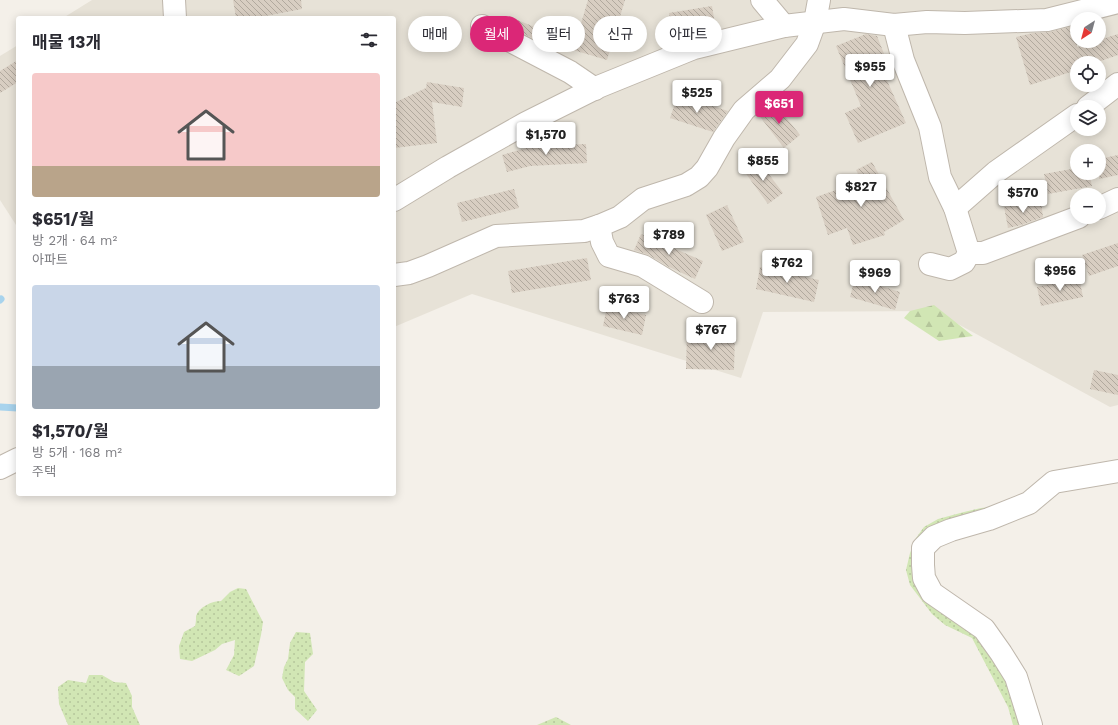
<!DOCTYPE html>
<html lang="ko">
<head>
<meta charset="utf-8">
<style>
	:root { --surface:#fff; --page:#f7f7f7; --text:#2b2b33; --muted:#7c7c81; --accent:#db2777 }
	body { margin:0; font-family:"Work Sans","Noto Sans KR",sans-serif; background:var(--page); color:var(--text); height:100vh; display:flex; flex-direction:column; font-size:15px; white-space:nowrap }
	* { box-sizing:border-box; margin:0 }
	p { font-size:13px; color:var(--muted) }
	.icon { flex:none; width:22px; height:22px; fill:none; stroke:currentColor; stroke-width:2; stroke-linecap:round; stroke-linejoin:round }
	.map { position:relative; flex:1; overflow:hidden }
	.details { position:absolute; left:16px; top:16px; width:380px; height:480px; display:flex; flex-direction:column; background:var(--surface); border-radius:4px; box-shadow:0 2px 10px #0003 }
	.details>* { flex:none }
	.guide { position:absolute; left:408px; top:16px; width:380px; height:36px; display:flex; gap:8px }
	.needle { width:26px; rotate:216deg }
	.tools { position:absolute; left:1070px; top:12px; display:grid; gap:8px }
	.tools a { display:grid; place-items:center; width:36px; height:36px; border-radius:50%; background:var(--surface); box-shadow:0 2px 10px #0003; font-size:20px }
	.price { position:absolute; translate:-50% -34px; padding:0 9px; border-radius:4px; background:#fff; color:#222; font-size:13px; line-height:26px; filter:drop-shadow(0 1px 2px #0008) }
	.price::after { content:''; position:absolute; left:50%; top:24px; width:12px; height:9px; margin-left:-6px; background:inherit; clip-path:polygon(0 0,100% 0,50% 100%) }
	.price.on { background:var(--accent); color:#fff }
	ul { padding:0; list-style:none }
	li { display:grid; align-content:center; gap:8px; height:212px; padding:0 16px }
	li span { display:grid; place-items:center; height:124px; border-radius:4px; color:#555 }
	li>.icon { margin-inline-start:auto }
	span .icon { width:72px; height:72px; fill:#fffc; stroke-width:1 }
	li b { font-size:17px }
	h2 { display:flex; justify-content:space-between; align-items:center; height:48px; padding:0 16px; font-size:17px }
	.tag { padding:0 14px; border-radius:18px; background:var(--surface); box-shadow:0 2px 10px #0003; font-size:14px; line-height:36px }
	.tag.on { background:var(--accent); color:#fff }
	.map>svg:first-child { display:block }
	.residential { fill:#e7e2d7; fill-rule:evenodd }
	.grass { fill:url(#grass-dots) }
	.forest { fill:url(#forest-firs) }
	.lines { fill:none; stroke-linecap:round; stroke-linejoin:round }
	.stream { stroke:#a8d3ed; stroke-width:7 }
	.building { fill:url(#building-back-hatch) }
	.minor-casing { stroke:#bfb7ac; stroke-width:24 }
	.minor { stroke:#fff; stroke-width:22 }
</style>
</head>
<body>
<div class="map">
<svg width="1118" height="725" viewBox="0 0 1118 725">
	<defs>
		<pattern id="grass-dots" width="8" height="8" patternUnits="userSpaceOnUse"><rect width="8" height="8" fill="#d1e6b4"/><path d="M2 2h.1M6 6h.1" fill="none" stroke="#b5c69b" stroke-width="1.8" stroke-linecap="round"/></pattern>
		<pattern id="forest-firs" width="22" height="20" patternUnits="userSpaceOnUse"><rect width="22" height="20" fill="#d1e6b4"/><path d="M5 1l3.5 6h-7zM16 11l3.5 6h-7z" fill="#b5c69b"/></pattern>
		<pattern id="building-back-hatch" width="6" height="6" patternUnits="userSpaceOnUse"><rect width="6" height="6" fill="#d8cec2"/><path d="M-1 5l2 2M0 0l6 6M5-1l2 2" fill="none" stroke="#b1a99e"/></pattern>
	</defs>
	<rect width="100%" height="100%" fill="#f4f0e9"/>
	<g class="residential">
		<path d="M 92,0 L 1118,0 L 1118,405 L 1110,407 L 934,311 L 763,312 L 741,378 L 472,294 L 394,327 L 394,18 L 63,18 ZM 1077,19 L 1099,19 L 1099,41 L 1077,41 ZM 1077,63 L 1099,63 L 1099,85 L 1077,85 ZM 1077,107 L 1099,107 L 1099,129 L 1077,129 ZM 1077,151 L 1099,151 L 1099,173 L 1077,173 ZM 1077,195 L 1099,195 L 1099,217 L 1077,217 Z"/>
		<polygon points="18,45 18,228 0,200 0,56"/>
	</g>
	<g class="grass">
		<polygon points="1010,505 917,556 1010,677 1023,725 1013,725 1008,707 972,638 945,625 932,614 910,585 906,570 910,553 916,538 924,527 938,519 964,512 981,508"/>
		<path d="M 238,588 L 246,589 L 263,622 L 261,635 L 254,666 L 239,676 L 226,670 L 234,655 L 235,640 L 222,644 L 215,650 L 192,661 L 180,659 L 179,646 L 184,632 L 195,626 C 196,623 196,619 196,616 C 199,607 212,601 221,601 L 230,592 Z"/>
		<polygon points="296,632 310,633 313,654 305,662 304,691 317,710 308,721 295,709 295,697 288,690 282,678 284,667 288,659 290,643"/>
		<polygon points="89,675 102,675 114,682 126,683 132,696 132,707 140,725 68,725 59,704 58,687 68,680 86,683"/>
		<polygon points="556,717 571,725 537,725"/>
	</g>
	<polygon class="forest" points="934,305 973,336 939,341 904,318 910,311"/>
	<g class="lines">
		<g class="stream">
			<polyline points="0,300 1,299"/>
			<polyline points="0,407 18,408"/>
		</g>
	</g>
	<g class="building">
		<polygon points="233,0 301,0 302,9 255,18 236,18"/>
		<polygon points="588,0 625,0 607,60 573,50"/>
		<polygon points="712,6 715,24 672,30 669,13"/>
		<polygon points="515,19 559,37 554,50 512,27"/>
		<polygon points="1077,25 1077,47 1099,41 1099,40 1118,34 1118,55 1095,63 1077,63 1077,70 1030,85 1016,37 1033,33 1050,32"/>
		<polygon points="866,34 877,36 892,74 885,76 906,123 858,143 845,113 861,106 836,46"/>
		<polygon points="18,60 18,82 0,93 0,71"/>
		<polygon points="427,82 464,88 462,107 432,102 437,143 394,148 394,103 426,88"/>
		<polygon points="678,95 728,111 713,132 670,118"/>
		<polygon points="773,101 800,135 784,148 758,114"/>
		<polygon points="586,144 587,163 530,166 507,172 502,155 534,146"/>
		<polygon points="1118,155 1118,175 1099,179 1099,159"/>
		<polygon points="758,160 783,193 768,204 744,171"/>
		<polygon points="872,162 904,220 884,232 885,235 853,245 847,228 828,235 816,197 862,181 856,170"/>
		<polygon points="1077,168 1077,173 1089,173 1092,186 1048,194 1044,174"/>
		<polygon points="514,189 519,208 462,222 457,203"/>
		<polygon points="1041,201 1043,217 1021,225 1008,228 1004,207"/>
		<polygon points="727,205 744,242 722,251 706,215"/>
		<polygon points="641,234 703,261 695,279 669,267 649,255 634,250"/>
		<polygon points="1118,243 1118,266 1089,276 1082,255"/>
		<polygon points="587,258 591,280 512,293 508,271"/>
		<polygon points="760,267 819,280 814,302 756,289"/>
		<polygon points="1079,277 1083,297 1041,306 1037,287"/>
		<polygon points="855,278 900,292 895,310 850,297"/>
		<polygon points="607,306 646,315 642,335 603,326"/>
		<polygon points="702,329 735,332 734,370 686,369 687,332 702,337"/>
		<polygon points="1094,370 1118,375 1118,395 1090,389"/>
	</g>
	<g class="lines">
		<defs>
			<g id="minor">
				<polyline points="174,0 175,18"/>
				<polyline points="762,0 784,26"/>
				<polyline points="894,25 903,60 930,127 940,177 955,208 969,253 964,262 950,269 930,264"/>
				<polyline points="482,26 570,72 595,89"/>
				<polyline points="1088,107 1118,84"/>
				<polyline points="394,200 448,167 526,123 598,87 694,48 784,26 844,19 894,25 927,22 965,23 1047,20 1118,2"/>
				<polyline points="955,208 996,172 1077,115"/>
				<polyline points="1099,208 1118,199"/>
				<polyline points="599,226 602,242 609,256 643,266 702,302"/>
				<polyline points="969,253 983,253 1079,217"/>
				<polyline points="394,275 409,273 428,266 496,236 584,231 599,226 620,217 643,199 686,185 699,177 707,168 724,138 744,110 780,79 807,44 815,22 819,0"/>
				<polyline points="0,468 18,459"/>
				<polyline points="1031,725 1016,677 1001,653 984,629 932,593 924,578 923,565 923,548 934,537 951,530 989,519 1029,503 1054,482 1118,471"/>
			</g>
		</defs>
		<use href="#minor" class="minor-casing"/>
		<use href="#minor" class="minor"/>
	</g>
</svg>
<div class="tools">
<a><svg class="needle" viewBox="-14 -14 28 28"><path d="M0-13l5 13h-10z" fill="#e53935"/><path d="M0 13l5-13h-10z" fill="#7c7c81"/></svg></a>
<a><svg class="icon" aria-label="locate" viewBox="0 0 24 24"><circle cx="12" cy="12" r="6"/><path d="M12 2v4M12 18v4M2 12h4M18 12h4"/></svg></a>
<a><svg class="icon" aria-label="layers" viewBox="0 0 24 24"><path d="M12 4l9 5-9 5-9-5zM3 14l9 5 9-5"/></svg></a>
<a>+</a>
<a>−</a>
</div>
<b class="price" style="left:870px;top:88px">$955</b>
<b class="price" style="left:697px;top:114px">$525</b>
<b class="price on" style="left:779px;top:125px">$651</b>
<b class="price" style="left:546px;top:156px">$1,570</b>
<b class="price" style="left:763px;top:182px">$855</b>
<b class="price" style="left:861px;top:208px">$827</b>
<b class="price" style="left:1023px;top:214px">$570</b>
<b class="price" style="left:669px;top:256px">$789</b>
<b class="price" style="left:787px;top:284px">$762</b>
<b class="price" style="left:1060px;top:292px">$956</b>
<b class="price" style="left:875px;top:294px">$969</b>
<b class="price" style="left:624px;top:320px">$763</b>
<b class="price" style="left:711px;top:351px">$767</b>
<div class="guide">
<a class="tag">매매</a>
<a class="tag on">월세</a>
<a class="tag">필터</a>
<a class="tag">신규</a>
<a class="tag">아파트</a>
</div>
<section class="details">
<h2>매물 13개<svg class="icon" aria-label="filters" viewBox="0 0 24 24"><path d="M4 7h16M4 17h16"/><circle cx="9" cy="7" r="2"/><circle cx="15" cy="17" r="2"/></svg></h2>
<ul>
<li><span style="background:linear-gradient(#f6c9c9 75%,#b9a48a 0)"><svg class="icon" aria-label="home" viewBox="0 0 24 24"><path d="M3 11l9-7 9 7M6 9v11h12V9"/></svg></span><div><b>$651/월</b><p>방 2개 · 64 m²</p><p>아파트</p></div></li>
<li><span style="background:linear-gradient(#c9d6e8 65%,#9aa5b1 0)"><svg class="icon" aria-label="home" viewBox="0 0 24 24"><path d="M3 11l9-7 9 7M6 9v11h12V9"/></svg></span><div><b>$1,570/월</b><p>방 5개 · 168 m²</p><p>주택</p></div></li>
</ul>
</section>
</div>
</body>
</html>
